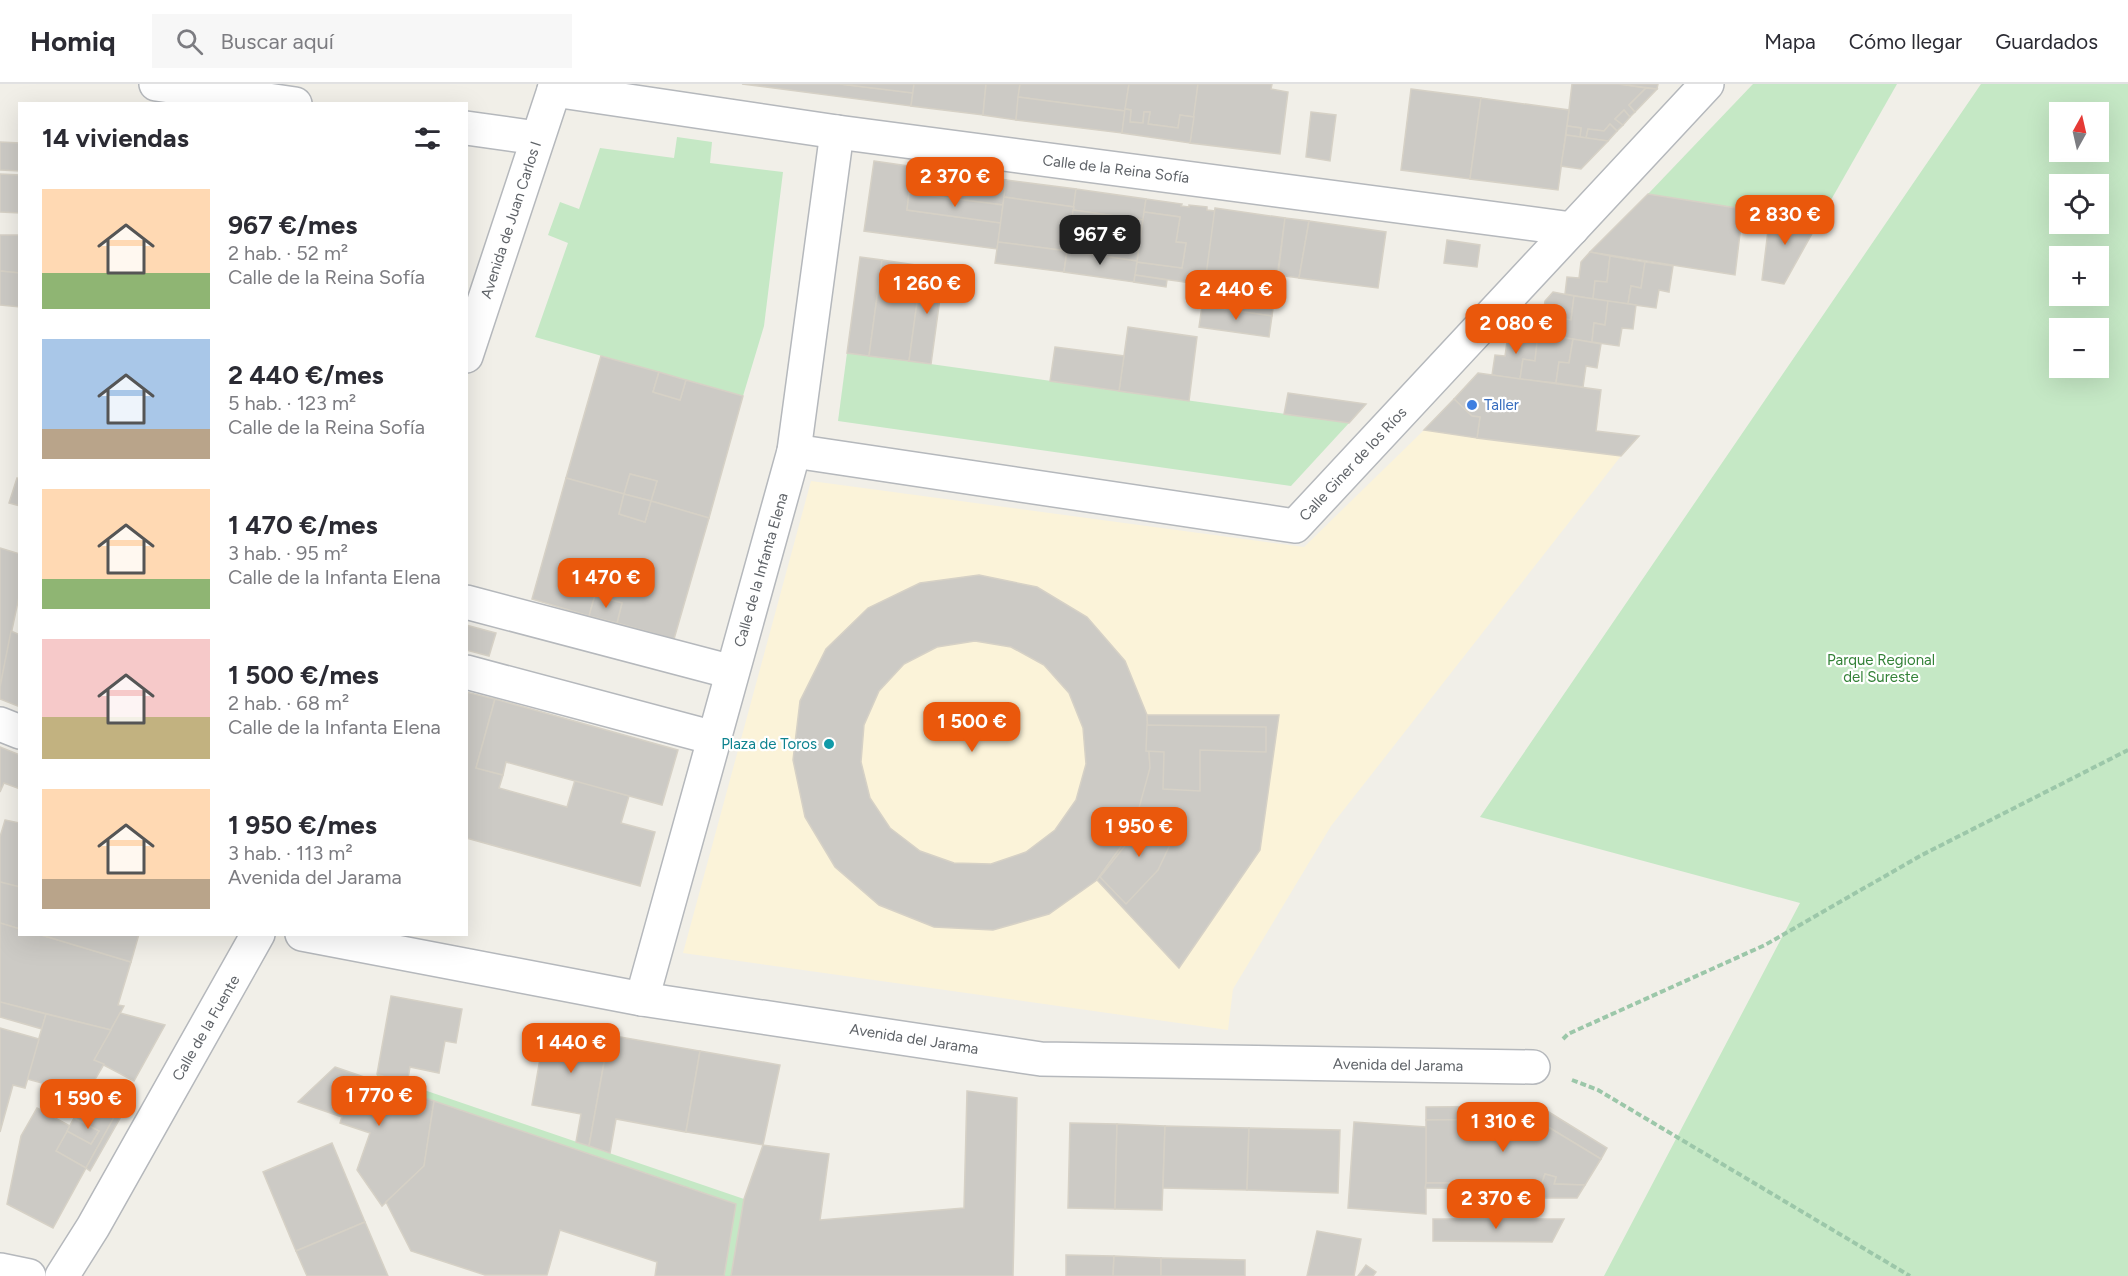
<!DOCTYPE html>
<html lang="es">
<head>
<meta charset="utf-8">
<style>
	:root { --surface:#fff; --page:#f7f7f7; --text:#2b2b33; --muted:#7c7c81; --line:#e1e1e2; --accent:#ea580c }
	body { margin:0; font-family:Figtree,sans-serif; background:var(--page); color:var(--text); height:100vh; display:flex; flex-direction:column; font-size:22px; white-space:nowrap }
	* { box-sizing:border-box; margin:0 }
	p { font-size:20px; color:var(--muted) }
	.icon { flex:none; width:33px; height:33px; fill:none; stroke:currentColor; stroke-width:2; stroke-linecap:round; stroke-linejoin:round }
	.map { position:relative; flex:1; overflow:hidden }
	.side { position:absolute; left:18px; top:18px; width:450px; height:834px; display:flex; flex-direction:column; background:var(--surface); border-radius:0px; box-shadow:0 6px 24px #0002 }
	.side>* { flex:none }
	.needle { width:39px; rotate:8deg }
	.buttons { position:absolute; left:2049px; top:18px; display:grid; gap:12px }
	.buttons a { display:grid; place-items:center; width:60px; height:60px; border-radius:0px; background:var(--surface); box-shadow:0 6px 24px #0002; font-size:30px }
	.price { position:absolute; translate:-50% -51px; padding:0 14px; border-radius:12px; background:var(--accent); color:#fff; font-size:20px; line-height:39px; filter:drop-shadow(0 2px 3px #0008) }
	.price::after { content:''; position:absolute; left:50%; top:36px; width:18px; height:14px; margin-left:-9px; background:inherit; clip-path:polygon(0 0,100% 0,50% 100%) }
	.price.selected { background:#222; color:#fff }
	ul { padding:0; list-style:none }
	li { display:flex; align-items:center; gap:18px; height:150px; padding:0 24px }
	li span { display:grid; place-items:center; flex:none; width:168px; height:120px; border-radius:0px; color:#555 }
	li>.icon { margin-inline-start:auto }
	span .icon { width:72px; height:72px; fill:#fffc; stroke-width:1 }
	li b { font-size:26px }
	h2 { display:flex; justify-content:space-between; align-items:center; height:72px; padding:0 24px; font-size:26px }
	header { display:flex; align-items:center; gap:36px; box-sizing:border-box; height:84px; padding:0 30px; background:var(--surface); border-bottom:2px solid var(--line) }
	header strong { font-size:28px }
	nav { display:flex; gap:33px; margin-inline-start:auto; font-size:21px }
	.search { width:420px; height:54px; background:var(--page); display:flex; align-items:center; gap:15px; box-sizing:border-box; padding:0 21px; border-radius:0px; color:var(--muted); font-size:22px }
	.map>svg:first-child { display:block }
	.green { fill:#c5e8c5; fill-rule:evenodd }
	.sand { fill:#fbf3d9 }
	.building { fill:#cccac5; stroke:#d6d1c6; stroke-width:1.5; fill-rule:evenodd }
	.lines { fill:none; stroke-linecap:round; stroke-linejoin:round }
	.street-casing { stroke:#b5b8bc; stroke-width:36 }
	.path { stroke:#9cc7a9; stroke-width:4; stroke-dasharray:6 3; stroke-linecap:butt }
	.street { stroke:#fff; stroke-width:33 }
	.shop-dot { fill:#3f7fe0; stroke:#fff; stroke-width:2 }
	.culture-dot { fill:#0f9aa8; stroke:#fff; stroke-width:2 }
	.labels { text-anchor:middle; dominant-baseline:central; stroke-width:4.5; stroke-linejoin:round; paint-order:stroke }
	.street-label { font-size:15px; fill:#5f6368; stroke:#fff }
	.shop-label { font-size:15px; fill:#366cbe; stroke:#fff; text-anchor:start }
	.park-label { font-size:15px; fill:#348238; stroke:#fff }
	.culture-label { font-size:15px; fill:#0d838f; stroke:#fff; text-anchor:end }
</style>
</head>
<body>
<header>
<strong>Homiq</strong>
<div class="search"><svg class="icon" aria-label="search" viewBox="0 0 24 24"><circle cx="10" cy="10" r="6"/><path d="M15 15l6 6"/></svg>Buscar aquí</div>
<nav><a>Mapa</a><a>Cómo llegar</a><a>Guardados</a></nav>
</header>
<div class="map">
<svg width="2128" height="1192" viewBox="0 0 2128 1192">
	<rect width="100%" height="100%" fill="#f1efe8"/>
	<g class="green">
		<polygon points="1753,0 1897,0 1819,137 1648,110"/>
		<path d="M 1981,0 L 2128,0 L 2128,1192 L 1604,1192 L 1800,819 L 1480,733 ZM 2098,28 L 2098,68 L 2060,68 L 2060,28 ZM 2098,100 L 2098,140 L 2060,140 L 2060,100 ZM 2060,172 L 2098,172 L 2098,212 L 2060,212 ZM 2098,244 L 2098,284 L 2060,284 L 2060,244 Z"/>
		<polygon points="677,53 712,58 710,79 783,88 764,242 743,312 535,253 568,159 548,151 560,118 579,125 600,64 674,74"/>
		<polygon points="847,269 909,277 1349,339 1291,402 838,337"/>
		<polygon points="377,990 744,1115 731,1192 724,1192 735,1120 376,997"/>
	</g>
	<polygon class="sand" points="1424,346 1621,372 1331,742 1233,905 1228,946 683,869 811,397 1304,463"/>
	<g class="building">
		<polygon points="742,0 840,0 913,9 911,22"/>
		<polygon points="840,0 914,0 913,9"/>
		<polygon points="914,0 986,0 983,31 911,22"/>
		<polygon points="986,0 1020,0 1016,36 983,31"/>
		<polygon points="1020,0 1129,0 1125,27 1018,13"/>
		<polygon points="1129,0 1198,0 1194,33 1180,31 1178,44 1148,40 1150,28 1144,28 1143,39 1130,38 1131,26 1125,25"/>
		<polygon points="1198,0 1272,0 1271,5 1288,8 1280,70 1190,59"/>
		<polygon points="1572,0 1619,0 1646,4 1629,21 1635,28 1630,33 1624,26 1615,35 1623,41 1617,47 1610,40 1604,47 1588,45 1586,54 1580,53 1581,44 1567,42"/>
		<polygon points="1619,0 1658,0 1657,5"/>
		<polygon points="1646,4 1657,5 1635,28 1629,21"/>
		<polygon points="1411,5 1481,14 1470,95 1401,86"/>
		<polygon points="1018,13 1125,27 1122,49 1016,36"/>
		<polygon points="1481,14 1569,26 1558,106 1470,95"/>
		<polygon points="1125,25 1131,26 1130,38 1143,39 1144,28 1150,28 1148,40 1178,44 1180,31 1194,33 1190,59 1122,49"/>
		<polygon points="1624,26 1630,33 1623,41 1615,35"/>
		<polygon points="1311,28 1336,31 1330,77 1306,73"/>
		<polygon points="1610,40 1617,47 1608,57 1586,54 1588,45 1604,47"/>
		<polygon points="1567,42 1581,44 1580,53 1566,51"/>
		<polygon points="1566,51 1608,57 1581,85 1561,82"/>
		<polygon points="0,58 20,59 20,87 0,86"/>
		<polygon points="874,77 1006,96 1003,121 909,109 907,126 1001,139 997,165 864,147"/>
		<polygon points="0,90 20,91 20,129 0,128"/>
		<polygon points="1006,96 1076,105 1074,123 1004,113"/>
		<polygon points="1076,105 1146,115 1143,136 1073,126"/>
		<polygon points="909,109 1003,121 1001,139 907,126"/>
		<polygon points="1648,110 1743,125 1735,191 1590,168"/>
		<polygon points="1004,113 1074,123 1067,167 998,158"/>
		<polygon points="1146,115 1182,120 1181,122 1189,123 1189,121 1207,123 1207,126 1215,127 1205,201 1135,191 1137,178 1182,184 1186,159 1176,158 1180,133 1144,128"/>
		<polygon points="1215,124 1285,134 1272,232 1202,222"/>
		<polygon points="1073,126 1143,136 1137,177 1067,167"/>
		<polygon points="1144,128 1180,133 1176,158 1186,159 1182,184 1137,178"/>
		<polygon points="1770,130 1819,137 1784,200 1762,196"/>
		<polygon points="1285,134 1309,137 1299,194 1278,191"/>
		<polygon points="1309,137 1386,148 1378,204 1299,194"/>
		<polygon points="0,151 20,151 20,189 0,187"/>
		<polygon points="1447,156 1480,161 1477,183 1444,179"/>
		<polygon points="998,158 1067,167 1064,188 995,179"/>
		<polygon points="1067,167 1137,177 1134,198 1064,188"/>
		<polygon points="1590,168 1610,172 1607,198 1595,197 1593,215 1565,210 1567,193 1579,194 1581,178"/>
		<polygon points="1610,172 1645,178 1641,204 1631,202 1628,220 1593,215 1595,197 1607,198"/>
		<polygon points="860,173 882,176 869,272 847,269"/>
		<polygon points="882,176 922,182 909,277 869,272"/>
		<polygon points="1645,178 1673,182 1669,208 1659,206 1656,224 1628,220 1631,202 1641,204"/>
		<polygon points="922,182 944,185 931,280 909,277"/>
		<polygon points="0,187 20,189 20,223 0,221"/>
		<polygon points="1135,191 1167,196 1166,203 1134,198"/>
		<polygon points="1553,208 1574,212 1571,236 1559,234 1557,253 1531,248 1533,230 1543,231 1545,217"/>
		<polygon points="1574,212 1608,217 1605,241 1594,239 1592,258 1557,253 1559,234 1571,236"/>
		<polygon points="1608,217 1636,221 1633,245 1622,244 1619,262 1592,258 1594,239 1605,241"/>
		<polygon points="1202,222 1272,232 1269,253 1199,243"/>
		<polygon points="1128,243 1197,253 1189,317 1119,307"/>
		<polygon points="1518,247 1538,249 1535,277 1523,275 1520,295 1492,291 1495,271 1505,272 1507,258"/>
		<polygon points="1538,249 1573,255 1569,279 1559,278 1556,299 1520,295 1523,275 1535,277"/>
		<polygon points="1573,255 1601,260 1597,284 1586,282 1583,303 1556,299 1559,278 1569,279"/>
		<polygon points="1055,263 1124,272 1119,307 1050,297"/>
		<polygon points="601,272 659,288 653,308 680,316 686,296 743,312 709,434 651,417 657,397 630,390 624,410 566,394"/>
		<polygon points="659,288 686,296 680,316 653,308"/>
		<polygon points="1478,289 1601,306 1596,347 1639,352 1621,372 1477,354 1480,333 1472,332 1454,315"/>
		<polygon points="1288,309 1366,320 1349,339 1284,330"/>
		<polygon points="1454,315 1472,332 1480,333 1477,354 1424,346"/>
		<polygon points="630,390 657,397 651,417 624,410"/>
		<polygon points="17,394 20,395 20,422 9,419"/>
		<polygon points="566,394 624,410 619,430 645,438 651,417 709,434 674,555 617,539 622,519 595,511 589,532 532,515"/>
		<polygon points="624,410 651,417 645,438 619,430"/>
		<polygon points="0,464 20,470 20,508 0,603"/>
		<path d="M 979,491 L 1037,503 L 1087,533 L 1125,577 L 1147,631 L 1150,684 L 1144,716 L 1133,746 L 1097,796 L 1049,830 L 993,846 L 934,843 L 879,821 L 835,783 L 805,733 L 793,676 L 800,617 L 826,565 L 868,524 L 920,499 ZM 975,557 L 1011,563 L 1044,581 L 1069,609 L 1083,644 L 1086,680 L 1076,716 L 1055,746 L 1026,768 L 991,780 L 954,779 L 920,767 L 890,744 L 870,714 L 861,678 L 864,641 L 879,607 L 904,580 L 937,563 Z"/>
		<polygon points="595,511 622,519 617,539 589,532"/>
		<polygon points="466,541 496,549 489,572 466,566"/>
		<polygon points="11,547 20,551 20,623 0,615 0,603"/>
		<polygon points="466,608 495,615 476,684 503,691 499,704 567,723 575,696 629,712 621,739 655,748 640,802 466,754"/>
		<polygon points="495,615 678,666 662,721 506,678 503,691 476,684"/>
		<polygon points="1147,631 1279,631 1260,766 1179,884 1097,796 1133,746 1150,684"/>
		<polygon points="1147,641 1266,643 1266,668 1200,666 1200,707 1163,705 1164,668 1146,667"/>
		<polygon points="0,663 20,671 20,705 4,699 0,708"/>
		<polygon points="1139,732 1177,746 1158,786 1126,820 1100,793 1124,763"/>
		<polygon points="5,736 20,739 20,803 0,798 0,753"/>
		<polygon points="0,798 20,803 20,845 0,839"/>
		<polygon points="0,839 20,845 20,850 38,850 131,878 118,921 124,922 111,946 0,918"/>
		<polygon points="38,850 139,850 131,878"/>
		<polygon points="391,912 462,925 456,959 445,957 439,989 410,983 407,1001 377,990"/>
		<polygon points="0,918 46,930 42,945 0,933"/>
		<polygon points="120,929 165,941 134,997 94,976"/>
		<polygon points="46,930 111,946 94,976 104,980 86,1011 27,995"/>
		<polygon points="546,940 609,951 589,1062 576,1058 581,1030 532,1021"/>
		<polygon points="0,944 39,955 25,1004 13,1001 0,1048"/>
		<polygon points="609,951 700,967 686,1048 616,1035 610,1069 589,1062"/>
		<polygon points="700,967 780,981 763,1061 686,1048"/>
		<polygon points="335,983 434,1017 424,1082 382,1122 357,1086 370,1049 340,1039 342,1033 298,1018"/>
		<polygon points="967,1007 1017,1014 1013,1192 731,1192 744,1115 763,1061 829,1070 820,1136 964,1124"/>
		<polygon points="87,1009 118,1026 86,1084 56,1067 67,1047 91,1060 99,1047 74,1034"/>
		<polygon points="434,1017 736,1120 724,1192 655,1192 657,1178 560,1146 547,1191 485,1191 411,1167 386,1118 424,1082"/>
		<polygon points="1539,1022 1607,1064 1601,1075 1535,1035 1426,1036 1426,1023"/>
		<polygon points="37,1024 70,1042 56,1067 86,1084 53,1144 7,1120 21,1052"/>
		<polygon points="118,1026 123,1029 90,1087 86,1084"/>
		<polygon points="74,1034 99,1047 91,1060 67,1047"/>
		<polygon points="1535,1035 1601,1075 1585,1101 1554,1100 1556,1093 1545,1090 1542,1099 1426,1099 1426,1036"/>
		<polygon points="1354,1038 1426,1043 1426,1130 1348,1124"/>
		<polygon points="1070,1039 1117,1040 1115,1125 1068,1124"/>
		<polygon points="1117,1040 1165,1042 1162,1126 1115,1125"/>
		<polygon points="1165,1042 1249,1044 1247,1106 1163,1104"/>
		<polygon points="1249,1044 1340,1046 1338,1109 1247,1106"/>
		<polygon points="332,1059 365,1138 296,1167 263,1088"/>
		<polygon points="1545,1090 1556,1093 1554,1100 1585,1101 1577,1114 1537,1114 1540,1105 1425,1104 1426,1099 1542,1099"/>
		<polygon points="1433,1135 1564,1135 1552,1158 1433,1157"/>
		<polygon points="365,1138 388,1192 307,1192 296,1167"/>
		<polygon points="1317,1147 1361,1155 1354,1192 1307,1192"/>
		<polygon points="1066,1171 1114,1172 1113,1192 1066,1192"/>
		<polygon points="1114,1172 1161,1174 1161,1192 1113,1192"/>
		<polygon points="1161,1174 1245,1176 1245,1192 1161,1192"/>
		<polygon points="1366,1181 1376,1188 1373,1192 1358,1192"/>
	</g>
	<g class="lines">
		<defs>
			<g id="street">
				<polyline points="156,0 295,20"/>
				<polyline points="554,6 837,48 1572,145"/>
				<polyline points="466,44 537,54"/>
				<polyline points="466,272 556,0"/>
				<polyline points="794,367 1295,442 1707,0"/>
				<polyline points="466,518 732,588"/>
				<polyline points="466,588 714,654"/>
				<polyline points="0,640 20,648"/>
				<polyline points="302,850 642,915 1041,975 1533,983"/>
				<polyline points="642,915 794,367 837,48"/>
				<polyline points="0,1186 29,1192"/>
				<polyline points="62,1192 93,1143 258,850"/>
			</g>
		</defs>
		<use href="#street" class="street-casing"/>
		<g class="path">
			<polyline points="1563,955 1568,950 1765,861 1920,772 2128,666"/>
			<polyline points="1572,996 1598,1006 1910,1192"/>
		</g>
		<use href="#street" class="street"/>
	</g>
	<circle class="shop-dot" cx="1472" cy="321" r="6"/>
	<circle class="culture-dot" cx="829" cy="660" r="6"/>
	<g class="labels">
		<g class="street-label">
			<text transform="translate(1116 85) rotate(7)">Calle de la Reina Sofía</text>
			<text transform="translate(511 136) rotate(-72)">Avenida de Juan Carlos I</text>
			<text transform="translate(1353 380) rotate(-47)">Calle Giner de los Ríos</text>
			<text transform="translate(761 486) rotate(-74)">Calle de la Infanta Elena</text>
			<text transform="translate(206 944) rotate(-60)">Calle de la Fuente</text>
			<text transform="translate(914 955) rotate(9)">Avenida del Jarama</text>
			<text transform="translate(1398 981) rotate(1)">Avenida del Jarama</text>
		</g>
		<g class="shop-label">
			<text x="1484" y="321">Taller</text>
		</g>
		<g class="park-label">
			<text x="1881" y="576">Parque Regional<tspan x="1881" dy="17">del Sureste</tspan></text>
		</g>
		<g class="culture-label">
			<text x="817" y="660">Plaza de Toros</text>
		</g>
	</g>
</svg>
<div class="buttons">
<a><svg class="needle" viewBox="-14 -14 28 28"><path d="M0-13l5 13h-10z" fill="#e53935"/><path d="M0 13l5-13h-10z" fill="#7c7c81"/></svg></a>
<a><svg class="icon" aria-label="locate" viewBox="0 0 24 24"><circle cx="12" cy="12" r="6"/><path d="M12 2v4M12 18v4M2 12h4M18 12h4"/></svg></a>
<a>+</a>
<a>−</a>
</div>
<b class="price" style="left:955px;top:124px">2 370 €</b>
<b class="price" style="left:1785px;top:162px">2 830 €</b>
<b class="price selected" style="left:1100px;top:182px">967 €</b>
<b class="price" style="left:927px;top:231px">1 260 €</b>
<b class="price" style="left:1236px;top:237px">2 440 €</b>
<b class="price" style="left:1516px;top:271px">2 080 €</b>
<b class="price" style="left:606px;top:525px">1 470 €</b>
<b class="price" style="left:972px;top:669px">1 500 €</b>
<b class="price" style="left:1139px;top:774px">1 950 €</b>
<b class="price" style="left:571px;top:990px">1 440 €</b>
<b class="price" style="left:379px;top:1043px">1 770 €</b>
<b class="price" style="left:88px;top:1046px">1 590 €</b>
<b class="price" style="left:1503px;top:1069px">1 310 €</b>
<b class="price" style="left:1496px;top:1146px">2 370 €</b>
<section class="side">
<h2>14 viviendas<svg class="icon" aria-label="filters" viewBox="0 0 24 24"><path d="M4 7h16M4 17h16"/><circle cx="9" cy="7" r="2"/><circle cx="15" cy="17" r="2"/></svg></h2>
<ul>
<li><span style="background:linear-gradient(#ffd9b3 70%,#8fb573 0)"><svg class="icon" aria-label="home" viewBox="0 0 24 24"><path d="M3 11l9-7 9 7M6 9v11h12V9"/></svg></span><div><b>967 €/mes</b><p>2 hab. · 52 m²</p><p>Calle de la Reina Sofía</p></div></li>
<li><span style="background:linear-gradient(#a9c7e8 75%,#b9a48a 0)"><svg class="icon" aria-label="home" viewBox="0 0 24 24"><path d="M3 11l9-7 9 7M6 9v11h12V9"/></svg></span><div><b>2 440 €/mes</b><p>5 hab. · 123 m²</p><p>Calle de la Reina Sofía</p></div></li>
<li><span style="background:linear-gradient(#ffd9b3 75%,#8fb573 0)"><svg class="icon" aria-label="home" viewBox="0 0 24 24"><path d="M3 11l9-7 9 7M6 9v11h12V9"/></svg></span><div><b>1 470 €/mes</b><p>3 hab. · 95 m²</p><p>Calle de la Infanta Elena</p></div></li>
<li><span style="background:linear-gradient(#f6c9c9 65%,#c2b280 0)"><svg class="icon" aria-label="home" viewBox="0 0 24 24"><path d="M3 11l9-7 9 7M6 9v11h12V9"/></svg></span><div><b>1 500 €/mes</b><p>2 hab. · 68 m²</p><p>Calle de la Infanta Elena</p></div></li>
<li><span style="background:linear-gradient(#ffd9b3 75%,#b9a48a 0)"><svg class="icon" aria-label="home" viewBox="0 0 24 24"><path d="M3 11l9-7 9 7M6 9v11h12V9"/></svg></span><div><b>1 950 €/mes</b><p>3 hab. · 113 m²</p><p>Avenida del Jarama</p></div></li>
</ul>
</section>
</div>
</body>
</html>
